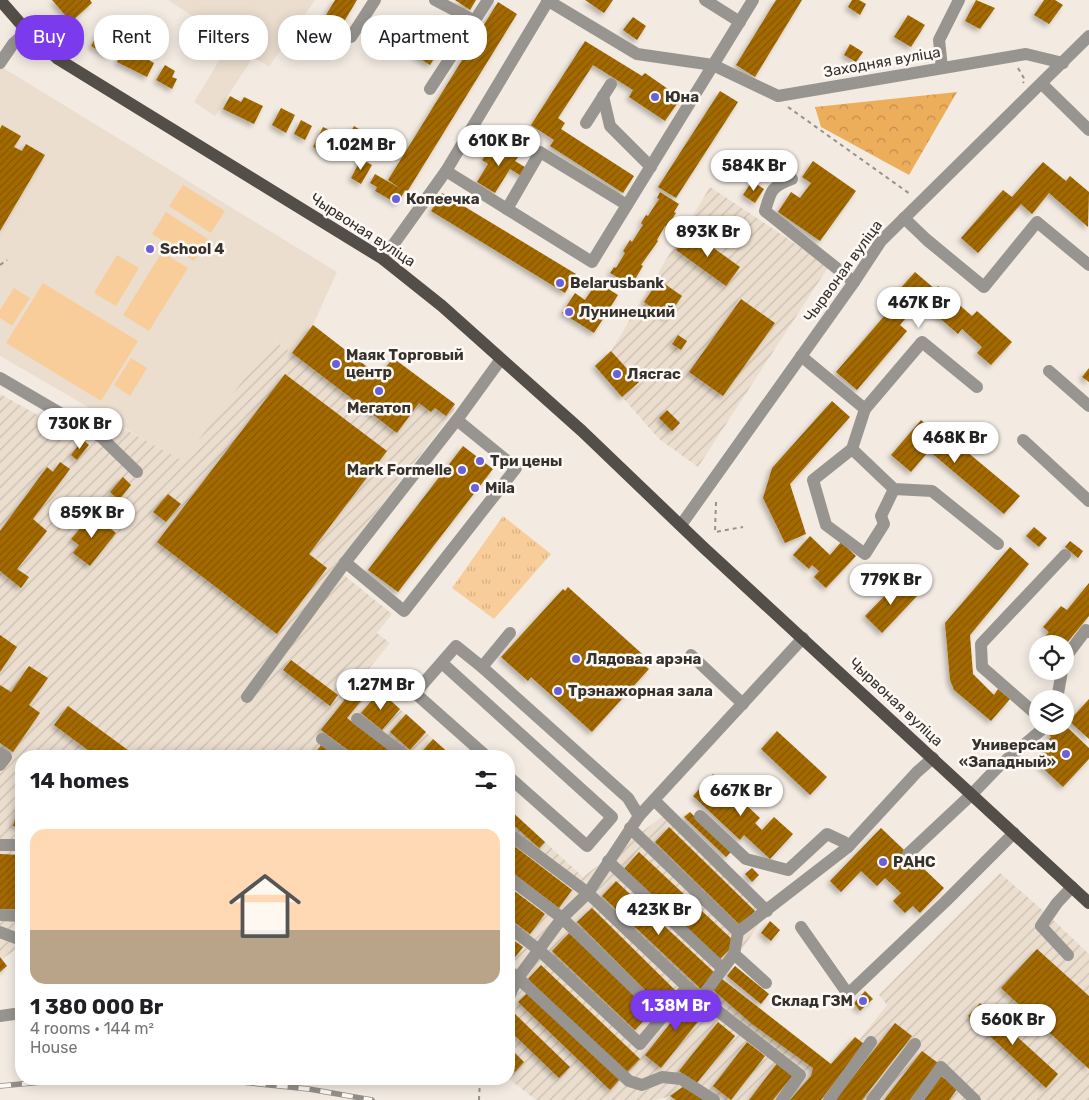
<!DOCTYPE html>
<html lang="en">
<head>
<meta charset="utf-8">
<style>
	:root { --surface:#fff; --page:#f6f6f6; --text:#202124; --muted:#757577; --accent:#7c3aed }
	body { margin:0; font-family:Rubik,sans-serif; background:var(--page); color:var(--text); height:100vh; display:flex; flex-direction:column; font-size:19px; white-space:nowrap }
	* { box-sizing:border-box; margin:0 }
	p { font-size:16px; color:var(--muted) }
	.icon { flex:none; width:28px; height:28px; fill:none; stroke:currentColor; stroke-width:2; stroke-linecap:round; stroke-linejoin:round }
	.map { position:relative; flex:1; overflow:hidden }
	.side { position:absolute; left:15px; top:750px; width:500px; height:335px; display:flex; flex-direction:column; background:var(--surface); border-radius:20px; box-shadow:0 2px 12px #0003 }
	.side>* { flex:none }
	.banner { position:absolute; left:15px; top:15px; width:500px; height:45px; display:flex; gap:10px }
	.controls { position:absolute; left:1029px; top:635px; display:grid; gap:10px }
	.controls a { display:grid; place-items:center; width:45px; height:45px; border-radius:50%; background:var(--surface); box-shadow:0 2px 12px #0003; font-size:25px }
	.price { position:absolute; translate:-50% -42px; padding:0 11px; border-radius:18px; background:#fff; color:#222; font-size:16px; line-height:32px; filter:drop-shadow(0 1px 2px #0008) }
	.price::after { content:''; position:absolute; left:50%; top:30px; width:15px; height:11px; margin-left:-8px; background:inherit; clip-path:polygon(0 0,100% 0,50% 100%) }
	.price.on { background:var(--accent); color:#fff }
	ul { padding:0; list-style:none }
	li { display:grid; align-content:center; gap:10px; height:265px; padding:0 15px }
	li span { display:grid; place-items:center; height:155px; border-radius:15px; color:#555 }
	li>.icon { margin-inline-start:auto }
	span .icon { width:90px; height:90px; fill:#fffc; stroke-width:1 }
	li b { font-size:21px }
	h2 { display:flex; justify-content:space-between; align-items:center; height:60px; padding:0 15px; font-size:21px }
	.pill { padding:0 18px; border-radius:20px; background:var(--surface); box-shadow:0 2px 12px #0003; font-size:18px; line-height:45px }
	.pill.on { background:var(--accent); color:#fff }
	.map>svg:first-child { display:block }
	.built { fill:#ebdecf }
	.industrial { fill:url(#industrial-furrows) }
	.grass { fill:#f9cd99 }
	.forest { fill:url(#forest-crowns) }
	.park { fill:url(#park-tufts) }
	.building { fill:url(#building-hatch); filter:url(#shadow) }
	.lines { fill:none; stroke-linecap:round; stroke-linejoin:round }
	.path { stroke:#96918a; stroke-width:2; stroke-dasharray:4 4; stroke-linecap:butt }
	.minor { stroke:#989591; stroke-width:12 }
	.major { stroke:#544e48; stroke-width:12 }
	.rail-casing { stroke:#958f89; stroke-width:5.5 }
	.rail { stroke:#fef9f4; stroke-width:4; stroke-dasharray:11; stroke-linecap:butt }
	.poi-dot { fill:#6861da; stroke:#fef9f4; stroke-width:2 }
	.labels { text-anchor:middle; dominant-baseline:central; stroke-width:5; stroke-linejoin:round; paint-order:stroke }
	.street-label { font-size:15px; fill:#35322e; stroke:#fef9f4 }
	.poi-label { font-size:15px; font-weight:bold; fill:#35322e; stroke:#fef9f4; text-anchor:start }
</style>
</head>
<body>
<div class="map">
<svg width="1089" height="1100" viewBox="0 0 1089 1100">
	<defs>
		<pattern id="industrial-furrows" width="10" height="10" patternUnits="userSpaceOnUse" patternTransform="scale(1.25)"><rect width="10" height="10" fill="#ebdecf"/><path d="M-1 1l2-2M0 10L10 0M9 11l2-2" fill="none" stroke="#cabfb2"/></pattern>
		<pattern id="forest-crowns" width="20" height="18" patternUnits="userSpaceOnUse" patternTransform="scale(1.25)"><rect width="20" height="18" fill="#edae5c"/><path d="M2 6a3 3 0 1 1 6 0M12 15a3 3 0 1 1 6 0" fill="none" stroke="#c18e4c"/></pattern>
		<pattern id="park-tufts" width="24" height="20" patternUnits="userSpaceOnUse" patternTransform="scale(1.25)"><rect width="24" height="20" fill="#f9cd99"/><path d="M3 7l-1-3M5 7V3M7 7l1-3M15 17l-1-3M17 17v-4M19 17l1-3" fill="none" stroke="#d6b084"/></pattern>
		<pattern id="building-hatch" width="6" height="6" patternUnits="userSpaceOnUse" patternTransform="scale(1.25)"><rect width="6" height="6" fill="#a46a00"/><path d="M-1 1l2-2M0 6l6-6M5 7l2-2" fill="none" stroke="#865803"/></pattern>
		<filter id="shadow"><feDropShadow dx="-3" dy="3" stdDeviation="2.5" flood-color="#0004"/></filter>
	</defs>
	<rect width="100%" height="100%" fill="#f3ebe2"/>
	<g class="built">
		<polygon points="168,0 315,0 269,67 253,57 215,116 194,102 231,41"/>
		<polygon points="0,66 337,272 313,325 292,353 273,340 183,462 0,356"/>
	</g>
	<g class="industrial">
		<polygon points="710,187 829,266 698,467 659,439 595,366 611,351"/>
		<polygon points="313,325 379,376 393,358 455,404 454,411 334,567 392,614 377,633 390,643 363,676 452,756 21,756 21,955 15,950 2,959 7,966 0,972 0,394 81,439 99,415 183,461 273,340 292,353"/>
		<polygon points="509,809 583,877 668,812 765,915 722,979 831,1064 855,1037 859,1040 887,1005 879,995 1000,873 1048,915 1089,954 1089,1100 676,1100 670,1096 656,1100 536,1100 509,1079"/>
	</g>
	<g class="grass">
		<polygon points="183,185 225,211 211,233 169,206"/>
		<polygon points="166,212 208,239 194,261 152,234"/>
		<polygon points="162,252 188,268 149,331 123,315"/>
		<polygon points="117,255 139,268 116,306 94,293"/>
		<polygon points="43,283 138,341 101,401 6,343"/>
		<polygon points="14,288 30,298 12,326 0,318 0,310"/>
		<polygon points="131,358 147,368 130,396 114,385"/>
	</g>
	<polygon class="forest" points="957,92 909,175 821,127 815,107"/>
	<polygon class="park" points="503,516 551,554 494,619 452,588"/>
	<g class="building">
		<polygon points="52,0 90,0 92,3 71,22"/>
		<polygon points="335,0 357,0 336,35 320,25"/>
		<polygon points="455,0 476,0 470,10"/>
		<polygon points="585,0 613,0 604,13"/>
		<polygon points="776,0 802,0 755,77 736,65"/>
		<polygon points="852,0 859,0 866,4 860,15 848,7"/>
		<polygon points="976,0 995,8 980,29 965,21"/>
		<polygon points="1044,0 1055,0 1063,5 1049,24 1034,15"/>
		<polygon points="498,2 517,14 407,192 405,190 398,204 375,191 377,187 370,183 375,174 401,189 388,180"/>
		<polygon points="908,15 925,25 911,47 894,37"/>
		<polygon points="437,16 455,26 430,65 414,55"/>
		<polygon points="633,17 646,26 637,40 623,30"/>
		<polygon points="99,32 116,41 108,56 91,46"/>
		<polygon points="585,41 642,76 645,73 681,98 665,121 629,97 633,90 593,65 558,118 565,123 561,129 634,176 623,193 550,146 554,140 531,125"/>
		<polygon points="850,44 863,52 856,62 844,55"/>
		<polygon points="124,48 134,53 132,56 140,60 142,56 154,63 147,77 117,62"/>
		<polygon points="165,65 175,71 172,77 177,79 172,89 156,80"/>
		<polygon points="720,91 738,102 676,198 658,187"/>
		<polygon points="230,96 241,102 244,97 263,106 254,124 223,109"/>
		<polygon points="281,108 295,115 286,133 272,125"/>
		<polygon points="301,120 312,126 305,140 294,134"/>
		<polygon points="2,125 21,136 14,147 22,151 26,144 45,155 0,231 0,129"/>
		<polygon points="354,126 365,133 355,148 345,142"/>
		<polygon points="323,127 334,132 331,138 341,144 334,157 313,147"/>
		<polygon points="495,141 519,156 515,161 528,169 523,177 510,169 495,193 477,182 488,164 482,160"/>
		<polygon points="361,159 372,165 361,184 351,178"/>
		<polygon points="813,161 856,191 820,241 778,212 791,192 800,198 811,183 802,177"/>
		<polygon points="1043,162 1066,181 1070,176 1089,192 1088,227 1049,193 1032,214 1021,204 978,253 961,238 1003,190 1012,197"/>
		<polygon points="752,181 764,189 755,203 743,195"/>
		<polygon points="660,192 679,204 674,212 676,213 667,227 665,226 657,240 658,241 641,265 643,266 634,281 632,280 629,284 610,273 614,267 616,268 625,253 623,251 630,240 632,242 643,225 641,223 646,215 648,216 659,199 657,198"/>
		<polygon points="442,193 576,274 565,293 431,211"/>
		<polygon points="690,231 740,267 726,286 676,250"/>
		<polygon points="915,272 935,289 938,286 972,316 977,311 1012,342 991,365 977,353 982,347 962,329 958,334 920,301 900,325 907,331 857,390 836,372 886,314 881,310"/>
		<polygon points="659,280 682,296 667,318 644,302"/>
		<polygon points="597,282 618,295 594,333 562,313 575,293 585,300"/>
		<polygon points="741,299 775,323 723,396 689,372"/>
		<polygon points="313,325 379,376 393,358 455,404 446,416 435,408 431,412 419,403 397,433 292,353"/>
		<polygon points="678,335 687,341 681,350 672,344"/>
		<polygon points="611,351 639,382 622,397 595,366"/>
		<polygon points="1089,368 1089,382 1082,377"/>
		<polygon points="285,374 387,451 309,554 327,568 277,634 157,542"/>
		<polygon points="832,401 850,417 790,484 806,534 785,543 763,498 772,468"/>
		<polygon points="667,410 680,423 672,431 659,418"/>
		<polygon points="921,420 945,440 948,436 1020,496 1004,514 929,451 911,472 891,455"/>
		<polygon points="83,440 89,445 77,460 71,455"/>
		<polygon points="463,446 493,469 398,592 368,570"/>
		<polygon points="60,462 70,469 33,519 47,531 17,569 29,577 21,588 0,571 0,531 47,467 53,472"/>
		<polygon points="123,477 131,485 119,500 110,492"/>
		<polygon points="168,494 181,504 166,522 153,512"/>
		<polygon points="92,514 116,533 90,566 73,553 79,545 71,539"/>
		<polygon points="1034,527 1047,538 1039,547 1026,536"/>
		<polygon points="810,536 830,555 841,542 856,556 826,588 814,577 819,571 812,565 809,569 793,555"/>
		<polygon points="1070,541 1083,551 1078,558 1065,547"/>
		<polygon points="1010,547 1029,564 970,635 973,674 994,695 998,689 1010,699 991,721 954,690 950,680 945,623"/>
		<polygon points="900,580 917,596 882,633 865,616"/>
		<polygon points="1089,583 1089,616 1066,644 1044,644 1041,641 1049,632 1043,627 1061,606 1067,610"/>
		<polygon points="568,587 650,661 645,666 649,669 592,732 531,677 528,681 501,657 563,589 565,591"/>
		<polygon points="0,635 17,647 0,672"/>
		<polygon points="291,660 338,695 330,706 283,670"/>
		<polygon points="29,666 48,678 29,705 40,713 13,752 0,743 0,685 11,692"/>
		<polygon points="363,676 374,685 347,718 397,756 356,756 321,730"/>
		<polygon points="380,691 400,709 382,730 361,713"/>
		<polygon points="1089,699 1089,739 1069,721"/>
		<polygon points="68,706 136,756 96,756 54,725"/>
		<polygon points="406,714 426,732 410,750 390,732"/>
		<polygon points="1056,726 1066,726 1089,748 1089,759 1063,787 1035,761 1047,749 1043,746 1051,737 1049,734"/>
		<polygon points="777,731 827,777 810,795 761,749"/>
		<polygon points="433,739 452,756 418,756"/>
		<polygon points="321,745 336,756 313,756"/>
		<polygon points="713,774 760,818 755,823 762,830 774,817 793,834 770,859 744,835 740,840 693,796"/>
		<polygon points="21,797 21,828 13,826"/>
		<polygon points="509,809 545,842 539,848 509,821"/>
		<polygon points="690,812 731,852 726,857 684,817"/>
		<polygon points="669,827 755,911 741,926 655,842"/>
		<polygon points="881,828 944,888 920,913 913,906 905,913 893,901 901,893 885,878 877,886 861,871 841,892 830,881"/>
		<polygon points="509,842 572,890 559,908 509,870"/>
		<polygon points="639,852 736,943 720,959 624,869"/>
		<polygon points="0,854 21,855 21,909 0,909"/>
		<polygon points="752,868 759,875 752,882 745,874"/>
		<polygon points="616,881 716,974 702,990 602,896"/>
		<polygon points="509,887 545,914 530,934 509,918"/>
		<polygon points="592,908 679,994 664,1009 577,922"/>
		<polygon points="770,921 780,930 771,941 761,933"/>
		<polygon points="569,933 652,1012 635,1030 552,951"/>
		<polygon points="509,937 523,947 509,965"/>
		<polygon points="1037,949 1089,996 1089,1069 1001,988"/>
		<polygon points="0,957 7,966 0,972"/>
		<polygon points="541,965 640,1059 626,1073 528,979"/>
		<polygon points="735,966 769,994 761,1004 727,976"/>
		<polygon points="722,979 831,1064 855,1037 864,1044 821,1100 790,1100 811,1076 813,1068 752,1024 712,989"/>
		<polygon points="865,991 873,999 860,1011 854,1003"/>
		<polygon points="528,992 620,1079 610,1090 518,1002"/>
		<polygon points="692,996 708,1009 661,1068 645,1055"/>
		<polygon points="980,1003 1058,1074 1046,1088 968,1016"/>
		<polygon points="514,1013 570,1067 559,1078 509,1030 509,1017"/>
		<polygon points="718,1022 735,1036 696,1084 679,1071"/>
		<polygon points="895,1023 912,1036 862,1100 835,1100"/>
		<polygon points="747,1042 765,1056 731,1100 713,1086"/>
		<polygon points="509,1047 524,1062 515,1072 509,1066"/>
		<polygon points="922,1051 938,1063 910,1100 884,1100"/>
		<polygon points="778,1062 794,1074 773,1100 749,1100"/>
		<polygon points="941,1076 958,1088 949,1100 924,1100"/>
		<polygon points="684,1086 706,1100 676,1100 670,1096"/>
	</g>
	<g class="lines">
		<g class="path">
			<polyline points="1018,68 1025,80 1023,83"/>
			<polyline points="788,107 910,194"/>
			<polyline points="0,265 7,260"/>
			<polyline points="716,502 715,532 743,527"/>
			<polyline points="479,1100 480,1079"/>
		</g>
		<g class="minor">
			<polyline points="435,0 475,21"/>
			<polyline points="547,0 637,54 713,65 778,96 1026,54 1063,63"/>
			<polyline points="705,0 740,22"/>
			<polyline points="351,37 375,0"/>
			<polyline points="0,63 13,44 27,31"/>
			<polyline points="942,68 939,40 959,0"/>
			<polyline points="1042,84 1089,130"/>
			<polyline points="430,89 488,0"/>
			<polyline points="603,96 610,126 651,167"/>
			<polyline points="586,123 611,84"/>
			<polyline points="446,171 592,262 753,0"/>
			<path d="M 792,179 C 771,187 771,190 765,211 L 854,282"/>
			<polyline points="507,209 540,152 627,205"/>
			<polyline points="904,218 927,240 984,287 1037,222 1089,265"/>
			<polyline points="383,259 446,171 548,1"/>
			<polyline points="801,356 865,409 922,342 977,387"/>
			<polyline points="1049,371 1089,406"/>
			<polyline points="0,378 101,437 137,472"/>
			<polyline points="865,409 852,449 813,480 826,525 865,554 884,524 881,516 894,489"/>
			<polyline points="1023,440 1089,501"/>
			<polyline points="852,449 894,489 932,491 998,544"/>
			<polyline points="681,525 854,282 881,241 1089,36"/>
			<polyline points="345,562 404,611 516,468 457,420"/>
			<polyline points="691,655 743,704"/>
			<polyline points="1065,658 1086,630 1089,632"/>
			<polyline points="442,663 612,817 587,846 509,777"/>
			<polyline points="482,667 510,633"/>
			<polyline points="247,697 347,560 459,417 501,359"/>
			<polyline points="1057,699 1062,671"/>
			<polyline points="1038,716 982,667 981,644 1065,555"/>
			<polyline points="357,719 406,756"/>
			<polyline points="322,739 345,756"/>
			<polyline points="0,753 6,757 0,765"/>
			<polyline points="486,756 415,693 456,646 482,667 628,798 639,816"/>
			<polyline points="654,800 767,911"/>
			<polyline points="700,816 746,859 788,870 827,834 844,842 848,847"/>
			<polyline points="630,828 738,932"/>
			<polyline points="509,834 588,893 687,987 800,1075 782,1100"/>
			<polyline points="0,845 21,845"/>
			<polyline points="908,854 972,794 998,767 1046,726"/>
			<polyline points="608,861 722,968"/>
			<polyline points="509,878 562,918 663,1016"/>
			<polyline points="0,915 21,916"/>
			<polyline points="509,927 539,950 640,1044 687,987"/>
			<polyline points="801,927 848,994 945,902 1014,833"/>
			<polyline points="0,932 21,940"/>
			<polyline points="734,954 766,983"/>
			<polyline points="1068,955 1041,926 1057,903 1072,887"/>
			<polyline points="509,971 518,978 629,1081 642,1085 662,1077 681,1079 714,1100"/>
			<polyline points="509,996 518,978 562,918 588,893 639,816 803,638"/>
			<polyline points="701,998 734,954 738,932 848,847 917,772 933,758"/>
			<polyline points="0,1016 21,1013"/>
			<polyline points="829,1100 871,1042"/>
			<polyline points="872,1100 915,1044"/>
			<polyline points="917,1100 941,1067 975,1100"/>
		</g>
		<polyline class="major" points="0,0 27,31 58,59 383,259 442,306 582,431 703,547 1089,903"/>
		<defs>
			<g id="rail">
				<polyline points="211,1079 309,1089 372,1100"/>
				<polyline points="0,1086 73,1079"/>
			</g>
		</defs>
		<use href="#rail" class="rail-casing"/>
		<use href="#rail" class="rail"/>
	</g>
	<g class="poi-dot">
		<circle cx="655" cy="97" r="5"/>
		<circle cx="396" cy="199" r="5"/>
		<circle cx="150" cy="249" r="5"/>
		<circle cx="560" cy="283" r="5"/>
		<circle cx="569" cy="312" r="5"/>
		<circle cx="336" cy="364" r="5"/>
		<circle cx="617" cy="374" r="5"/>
		<circle cx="379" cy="391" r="5"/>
		<circle cx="480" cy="461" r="5"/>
		<circle cx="462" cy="470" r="5"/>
		<circle cx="475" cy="488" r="5"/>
		<circle cx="576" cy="659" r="5"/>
		<circle cx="558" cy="691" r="5"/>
		<circle cx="1066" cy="754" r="5"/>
		<circle cx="883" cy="862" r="5"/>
		<circle cx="863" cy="1001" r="5"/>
	</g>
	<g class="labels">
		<g class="street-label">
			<text transform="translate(882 62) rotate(-10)">Заходняя вуліца</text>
			<text transform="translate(363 230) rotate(33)">Чырвоная вуліца</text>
			<text transform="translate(843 271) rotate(-54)">Чырвоная вуліца</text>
			<text transform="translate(896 702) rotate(43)">Чырвоная вуліца</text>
		</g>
		<g class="poi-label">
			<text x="665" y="97">Юна</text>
			<text x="406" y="199">Копеечка</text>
			<text x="160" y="249">School 4</text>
			<text x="570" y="283">Belarusbank</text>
			<text x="579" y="312">Лунинецкий</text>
			<text x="346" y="355">Маяк Торговый<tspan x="346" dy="17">центр</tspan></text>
			<text x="627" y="374">Лясгас</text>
			<text x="379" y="408" text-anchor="middle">Мегатоп</text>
			<text x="490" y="461">Три цены</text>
			<text x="452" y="470" text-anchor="end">Mark Formelle</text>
			<text x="485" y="488">Mila</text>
			<text x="586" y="659">Лядовая арэна</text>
			<text x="568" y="691">Трэнажорная зала</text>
			<text x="1056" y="745" text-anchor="end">Универсам<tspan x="1056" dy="17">«Западный»</tspan></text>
			<text x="893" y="862">РАНС</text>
			<text x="853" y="1001" text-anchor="end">Склад ГЗМ</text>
		</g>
	</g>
</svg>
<div class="controls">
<a><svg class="icon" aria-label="locate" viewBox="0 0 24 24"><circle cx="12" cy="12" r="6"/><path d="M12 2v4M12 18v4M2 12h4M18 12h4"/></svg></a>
<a><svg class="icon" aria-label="layers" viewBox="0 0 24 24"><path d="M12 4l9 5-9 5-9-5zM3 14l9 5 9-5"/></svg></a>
</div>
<b class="price" style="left:499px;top:167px">610K Br</b>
<b class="price" style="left:361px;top:171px">1.02M Br</b>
<b class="price" style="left:754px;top:192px">584K Br</b>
<b class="price" style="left:708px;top:258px">893K Br</b>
<b class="price" style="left:919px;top:329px">467K Br</b>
<b class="price" style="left:80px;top:450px">730K Br</b>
<b class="price" style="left:955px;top:464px">468K Br</b>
<b class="price" style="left:92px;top:539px">859K Br</b>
<b class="price" style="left:891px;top:606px">779K Br</b>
<b class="price" style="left:381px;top:711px">1.27M Br</b>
<b class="price" style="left:741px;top:817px">667K Br</b>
<b class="price" style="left:659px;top:936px">423K Br</b>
<b class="price on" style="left:676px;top:1032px">1.38M Br</b>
<b class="price" style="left:1013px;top:1046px">560K Br</b>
<div class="banner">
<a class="pill on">Buy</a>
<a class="pill">Rent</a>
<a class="pill">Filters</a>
<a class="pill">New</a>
<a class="pill">Apartment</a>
</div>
<section class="side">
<h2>14 homes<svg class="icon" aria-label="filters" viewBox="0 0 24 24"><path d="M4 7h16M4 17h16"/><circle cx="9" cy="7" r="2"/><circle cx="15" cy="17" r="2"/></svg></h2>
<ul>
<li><span style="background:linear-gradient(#ffd9b3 65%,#b9a48a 0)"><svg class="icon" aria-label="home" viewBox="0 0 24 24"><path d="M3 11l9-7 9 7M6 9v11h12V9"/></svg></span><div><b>1 380 000 Br</b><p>4 rooms · 144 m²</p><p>House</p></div></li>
</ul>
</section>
</div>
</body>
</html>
